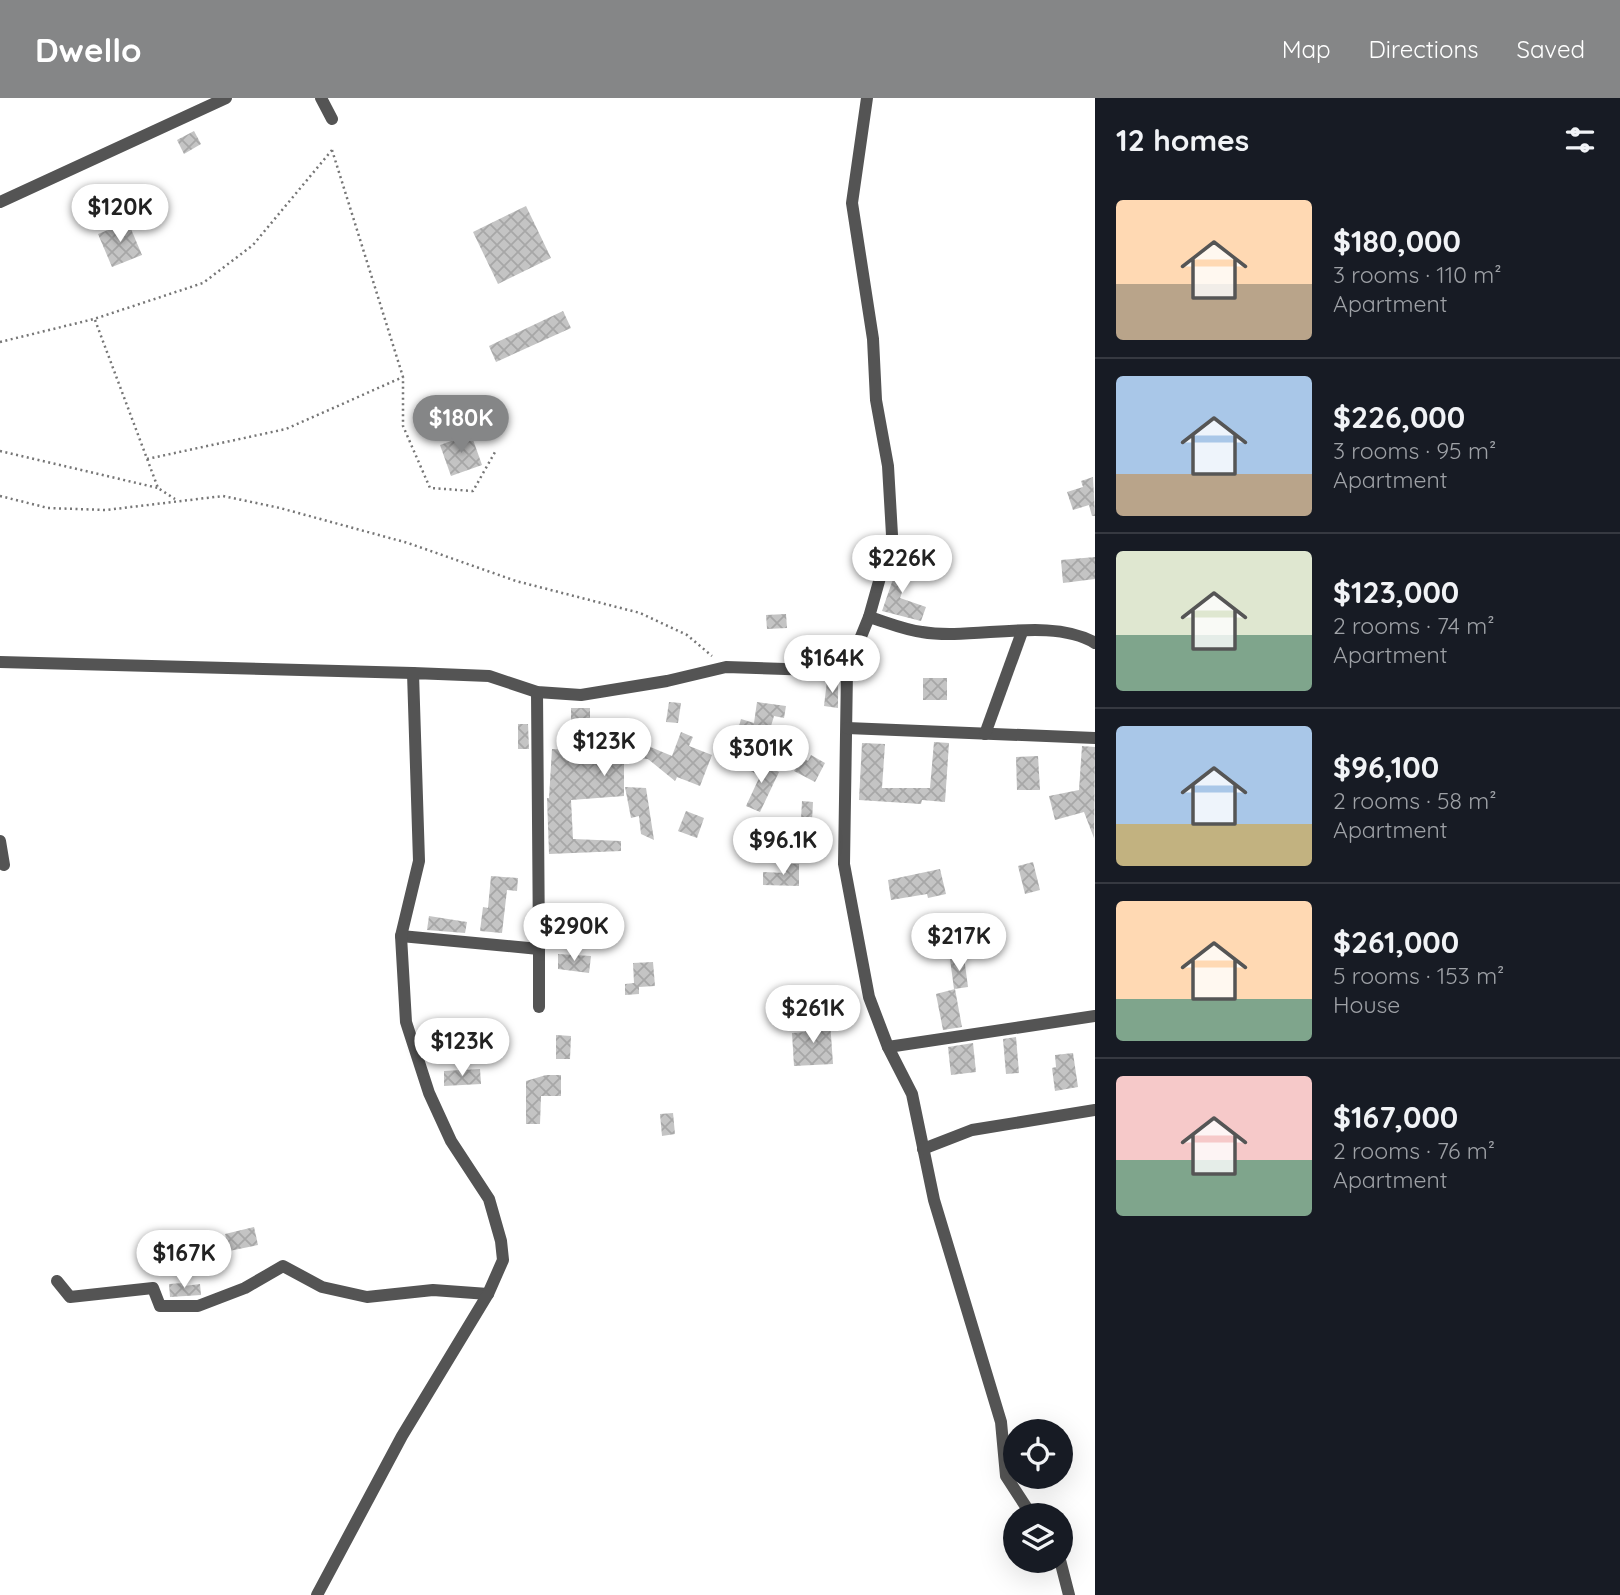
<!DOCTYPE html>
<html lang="en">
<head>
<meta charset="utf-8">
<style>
	:root { --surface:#171b24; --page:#242831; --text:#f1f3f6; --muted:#9ea1a6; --line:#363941; --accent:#858687 }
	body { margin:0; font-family:Quicksand,sans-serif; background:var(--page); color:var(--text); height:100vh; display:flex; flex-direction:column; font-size:26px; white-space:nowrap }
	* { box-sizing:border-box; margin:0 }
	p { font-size:23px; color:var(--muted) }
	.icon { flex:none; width:38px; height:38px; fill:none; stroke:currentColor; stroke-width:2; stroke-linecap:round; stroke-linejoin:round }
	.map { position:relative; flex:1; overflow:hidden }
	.side { display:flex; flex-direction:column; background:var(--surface); width:525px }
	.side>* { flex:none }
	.controls { position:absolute; left:1003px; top:1321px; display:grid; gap:14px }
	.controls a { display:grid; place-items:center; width:70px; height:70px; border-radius:50%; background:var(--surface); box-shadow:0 7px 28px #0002; font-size:35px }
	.price { position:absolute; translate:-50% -60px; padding:0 16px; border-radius:24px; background:#fff; color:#222; font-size:23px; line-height:46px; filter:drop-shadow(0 2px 4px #0008) }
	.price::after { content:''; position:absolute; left:50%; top:42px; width:21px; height:16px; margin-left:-10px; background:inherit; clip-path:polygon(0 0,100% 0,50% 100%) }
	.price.on { background:var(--accent); color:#fff }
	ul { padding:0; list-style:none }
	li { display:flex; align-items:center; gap:21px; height:175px; padding:0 21px }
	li+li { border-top:2px solid var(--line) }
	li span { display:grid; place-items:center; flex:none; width:196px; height:140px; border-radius:7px; color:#555 }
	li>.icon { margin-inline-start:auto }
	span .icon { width:84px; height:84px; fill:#fffc; stroke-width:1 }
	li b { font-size:30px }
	h2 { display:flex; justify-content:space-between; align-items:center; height:84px; padding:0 21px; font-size:30px }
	header { display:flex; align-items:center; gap:42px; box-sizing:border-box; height:98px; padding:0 35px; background:var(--accent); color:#fff }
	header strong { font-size:33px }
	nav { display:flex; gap:38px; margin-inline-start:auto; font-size:24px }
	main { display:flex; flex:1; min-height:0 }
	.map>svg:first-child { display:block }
	.building { fill:url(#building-cross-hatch) }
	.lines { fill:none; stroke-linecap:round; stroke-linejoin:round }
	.path { stroke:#767676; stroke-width:2.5; stroke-dasharray:2 3.5; stroke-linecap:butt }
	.minor { stroke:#545454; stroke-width:12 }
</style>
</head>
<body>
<header>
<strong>Dwello</strong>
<nav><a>Map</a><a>Directions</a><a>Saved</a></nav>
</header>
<main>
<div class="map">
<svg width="1095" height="1497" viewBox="0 0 1095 1497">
	<defs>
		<pattern id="building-cross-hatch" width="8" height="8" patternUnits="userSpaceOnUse" patternTransform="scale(1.75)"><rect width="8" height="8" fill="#c4c4c4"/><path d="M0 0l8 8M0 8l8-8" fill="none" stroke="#a7a7a7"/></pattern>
	</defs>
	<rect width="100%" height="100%" fill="#fff"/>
	<g class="building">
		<polygon points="194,33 201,46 184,56 177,42"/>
		<polygon points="526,108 551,160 498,186 473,134"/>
		<polygon points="128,124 142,157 112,169 98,136"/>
		<polygon points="563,213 571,230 496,264 489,248"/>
		<polygon points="471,336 482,367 451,378 440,347"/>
		<polygon points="1093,379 1095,418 1092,418 1089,407 1073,412 1067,394 1083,389 1081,383"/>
		<polygon points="901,458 913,462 900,500 926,509 921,523 882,513"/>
		<polygon points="1095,459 1095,481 1063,485 1061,462"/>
		<polygon points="786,516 787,530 767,531 766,517"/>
		<rect x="923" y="580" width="24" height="22"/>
		<polygon points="827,583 838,584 838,610 824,608"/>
		<polygon points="669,604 681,605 678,625 666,624"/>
		<polygon points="757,604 786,608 784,620 774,618 763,655 734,646 741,621 754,625"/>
		<polygon points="571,610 590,610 590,633 597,633 597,642 648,648 672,658 681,634 693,639 689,648 712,657 700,688 677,679 675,683 648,661 624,659 624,698 571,702 573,741 621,743 621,753 549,756 547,700 549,700 552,651 571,652"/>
		<polygon points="518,626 528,626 529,651 518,651"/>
		<polygon points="934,644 949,645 945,704 922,702 921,706 859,702 862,645 885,646 882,690 930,690"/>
		<polygon points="1082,648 1095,649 1094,740 1084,714 1055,722 1049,698 1079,692"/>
		<polygon points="811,657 825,665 815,684 794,673 801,659 808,663"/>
		<polygon points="1038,658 1040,692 1017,692 1016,659"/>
		<polygon points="752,661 779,674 760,714 746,708 760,678 747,671"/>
		<polygon points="625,689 646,690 654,742 641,736 639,718 631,720"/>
		<polygon points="802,703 813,704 812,723 801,722"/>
		<polygon points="686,713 704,720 697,740 678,733"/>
		<polygon points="1033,764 1040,792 1025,796 1018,768"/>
		<polygon points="786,766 799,766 799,788 763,787 763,774 786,775"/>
		<polygon points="940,771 946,796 928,800 927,796 891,802 888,782"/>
		<polygon points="491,778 518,780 517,793 507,792 502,835 480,833 483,809 488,810"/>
		<polygon points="429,818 467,824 465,835 427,832"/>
		<polygon points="558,856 591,858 589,875 558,871"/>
		<polygon points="964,859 968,889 954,891 950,861"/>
		<polygon points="653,864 655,888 639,889 639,896 625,897 625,886 634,885 633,865"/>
		<polygon points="955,891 962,929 943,932 936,896"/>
		<polygon points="830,923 833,966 794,968 792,935 805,934 804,924"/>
		<polygon points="556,937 571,938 570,961 556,961"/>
		<polygon points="1016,939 1019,975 1006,976 1003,941"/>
		<polygon points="973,945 976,974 951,977 948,949"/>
		<polygon points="1073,955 1078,989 1055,993 1052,970 1056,969 1055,957"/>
		<polygon points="480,971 481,986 444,988 444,973"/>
		<polygon points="546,977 561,977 561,998 541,998 540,1026 526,1026 526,983"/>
		<polygon points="673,1015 675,1036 662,1038 660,1016"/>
		<polygon points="254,1129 258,1147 229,1153 225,1136"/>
		<polygon points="205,1141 208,1156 183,1161 180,1145"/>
		<polygon points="183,1185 184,1188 200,1186 201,1197 170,1199 169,1186"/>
	</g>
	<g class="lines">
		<g class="path">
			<polyline points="332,52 403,279 403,328 430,390 473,393 495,354"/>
			<polyline points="95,222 158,390 175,401"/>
			<polyline points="0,244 94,221 203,185 253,147 332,52"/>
			<polyline points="0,353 158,390"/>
			<polyline points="147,361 286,331 403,279"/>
			<polyline points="0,398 48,410 106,412 223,398 280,410 408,445 516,483 640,515 687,537 712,558"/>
		</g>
		<g class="minor">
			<polyline points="321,0 332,21"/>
			<polyline points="0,104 226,0"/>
			<path d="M 869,519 C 886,524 904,532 922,534 C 972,543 1050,518 1095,545"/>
			<polyline points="0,564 413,575"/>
			<polyline points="847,573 844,766 869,899 888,949 912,996 934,1102 1001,1324 1006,1378 1032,1418"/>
			<polyline points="847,630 1095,640"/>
			<polyline points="985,636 1022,534"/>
			<polyline points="0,743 4,767"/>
			<polyline points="401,838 539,851 537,594"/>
			<polyline points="539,851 539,909"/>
			<polyline points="888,949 1095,918"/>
			<polyline points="923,1051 972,1032 1095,1012"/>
			<polyline points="57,1183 70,1199 153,1190 160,1208 198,1208 245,1190 283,1168 322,1189 367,1199 433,1192 488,1196"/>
			<polyline points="1060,1462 1069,1497"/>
			<polyline points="317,1497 402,1338 488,1196 503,1162 501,1143 489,1101 451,1043 429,995 406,924 401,838 419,763 413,575 489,578 537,594 581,597 667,583 726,569 847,573 869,519 892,437 888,368 876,302 873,241 852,105 867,0"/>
		</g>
	</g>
</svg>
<div class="controls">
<a><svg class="icon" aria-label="locate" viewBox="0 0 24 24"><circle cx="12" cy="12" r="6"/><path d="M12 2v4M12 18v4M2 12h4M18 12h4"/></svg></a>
<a><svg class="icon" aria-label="layers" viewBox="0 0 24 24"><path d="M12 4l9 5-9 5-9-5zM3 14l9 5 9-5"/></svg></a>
</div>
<b class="price" style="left:120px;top:146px">$120K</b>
<b class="price on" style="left:461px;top:357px">$180K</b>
<b class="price" style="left:902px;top:497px">$226K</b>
<b class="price" style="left:832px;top:597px">$164K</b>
<b class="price" style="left:604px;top:680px">$123K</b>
<b class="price" style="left:761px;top:687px">$301K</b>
<b class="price" style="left:783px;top:779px">$96.1K</b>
<b class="price" style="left:574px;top:865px">$290K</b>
<b class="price" style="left:959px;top:875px">$217K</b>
<b class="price" style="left:813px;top:947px">$261K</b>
<b class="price" style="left:462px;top:980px">$123K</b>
<b class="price" style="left:184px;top:1192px">$167K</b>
</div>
<section class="side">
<h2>12 homes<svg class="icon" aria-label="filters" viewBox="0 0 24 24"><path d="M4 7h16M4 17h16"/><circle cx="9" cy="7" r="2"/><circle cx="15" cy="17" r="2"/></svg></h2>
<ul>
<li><span style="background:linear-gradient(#ffd9b3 60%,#b9a48a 0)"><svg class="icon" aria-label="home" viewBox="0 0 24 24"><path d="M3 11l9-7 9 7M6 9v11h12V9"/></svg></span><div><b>$180,000</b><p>3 rooms · 110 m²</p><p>Apartment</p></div></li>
<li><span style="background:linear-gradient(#a9c7e8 70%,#b9a48a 0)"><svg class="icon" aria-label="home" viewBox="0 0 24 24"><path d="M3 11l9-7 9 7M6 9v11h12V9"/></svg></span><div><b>$226,000</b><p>3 rooms · 95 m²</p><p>Apartment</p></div></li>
<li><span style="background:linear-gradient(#dfe7d0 60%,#7fa58c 0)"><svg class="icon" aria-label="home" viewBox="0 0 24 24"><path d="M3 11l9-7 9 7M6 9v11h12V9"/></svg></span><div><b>$123,000</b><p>2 rooms · 74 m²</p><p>Apartment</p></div></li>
<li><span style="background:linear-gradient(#a9c7e8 70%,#c2b280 0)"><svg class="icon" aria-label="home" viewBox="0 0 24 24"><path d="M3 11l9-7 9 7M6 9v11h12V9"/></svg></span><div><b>$96,100</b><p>2 rooms · 58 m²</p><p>Apartment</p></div></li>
<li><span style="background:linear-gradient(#ffd9b3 70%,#7fa58c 0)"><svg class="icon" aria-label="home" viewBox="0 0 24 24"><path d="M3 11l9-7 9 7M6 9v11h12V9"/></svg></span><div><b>$261,000</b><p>5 rooms · 153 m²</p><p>House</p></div></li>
<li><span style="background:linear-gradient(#f6c9c9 60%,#7fa58c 0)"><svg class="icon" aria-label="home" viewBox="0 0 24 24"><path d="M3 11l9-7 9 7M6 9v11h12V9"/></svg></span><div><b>$167,000</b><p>2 rooms · 76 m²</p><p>Apartment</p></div></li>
</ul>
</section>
</main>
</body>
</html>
